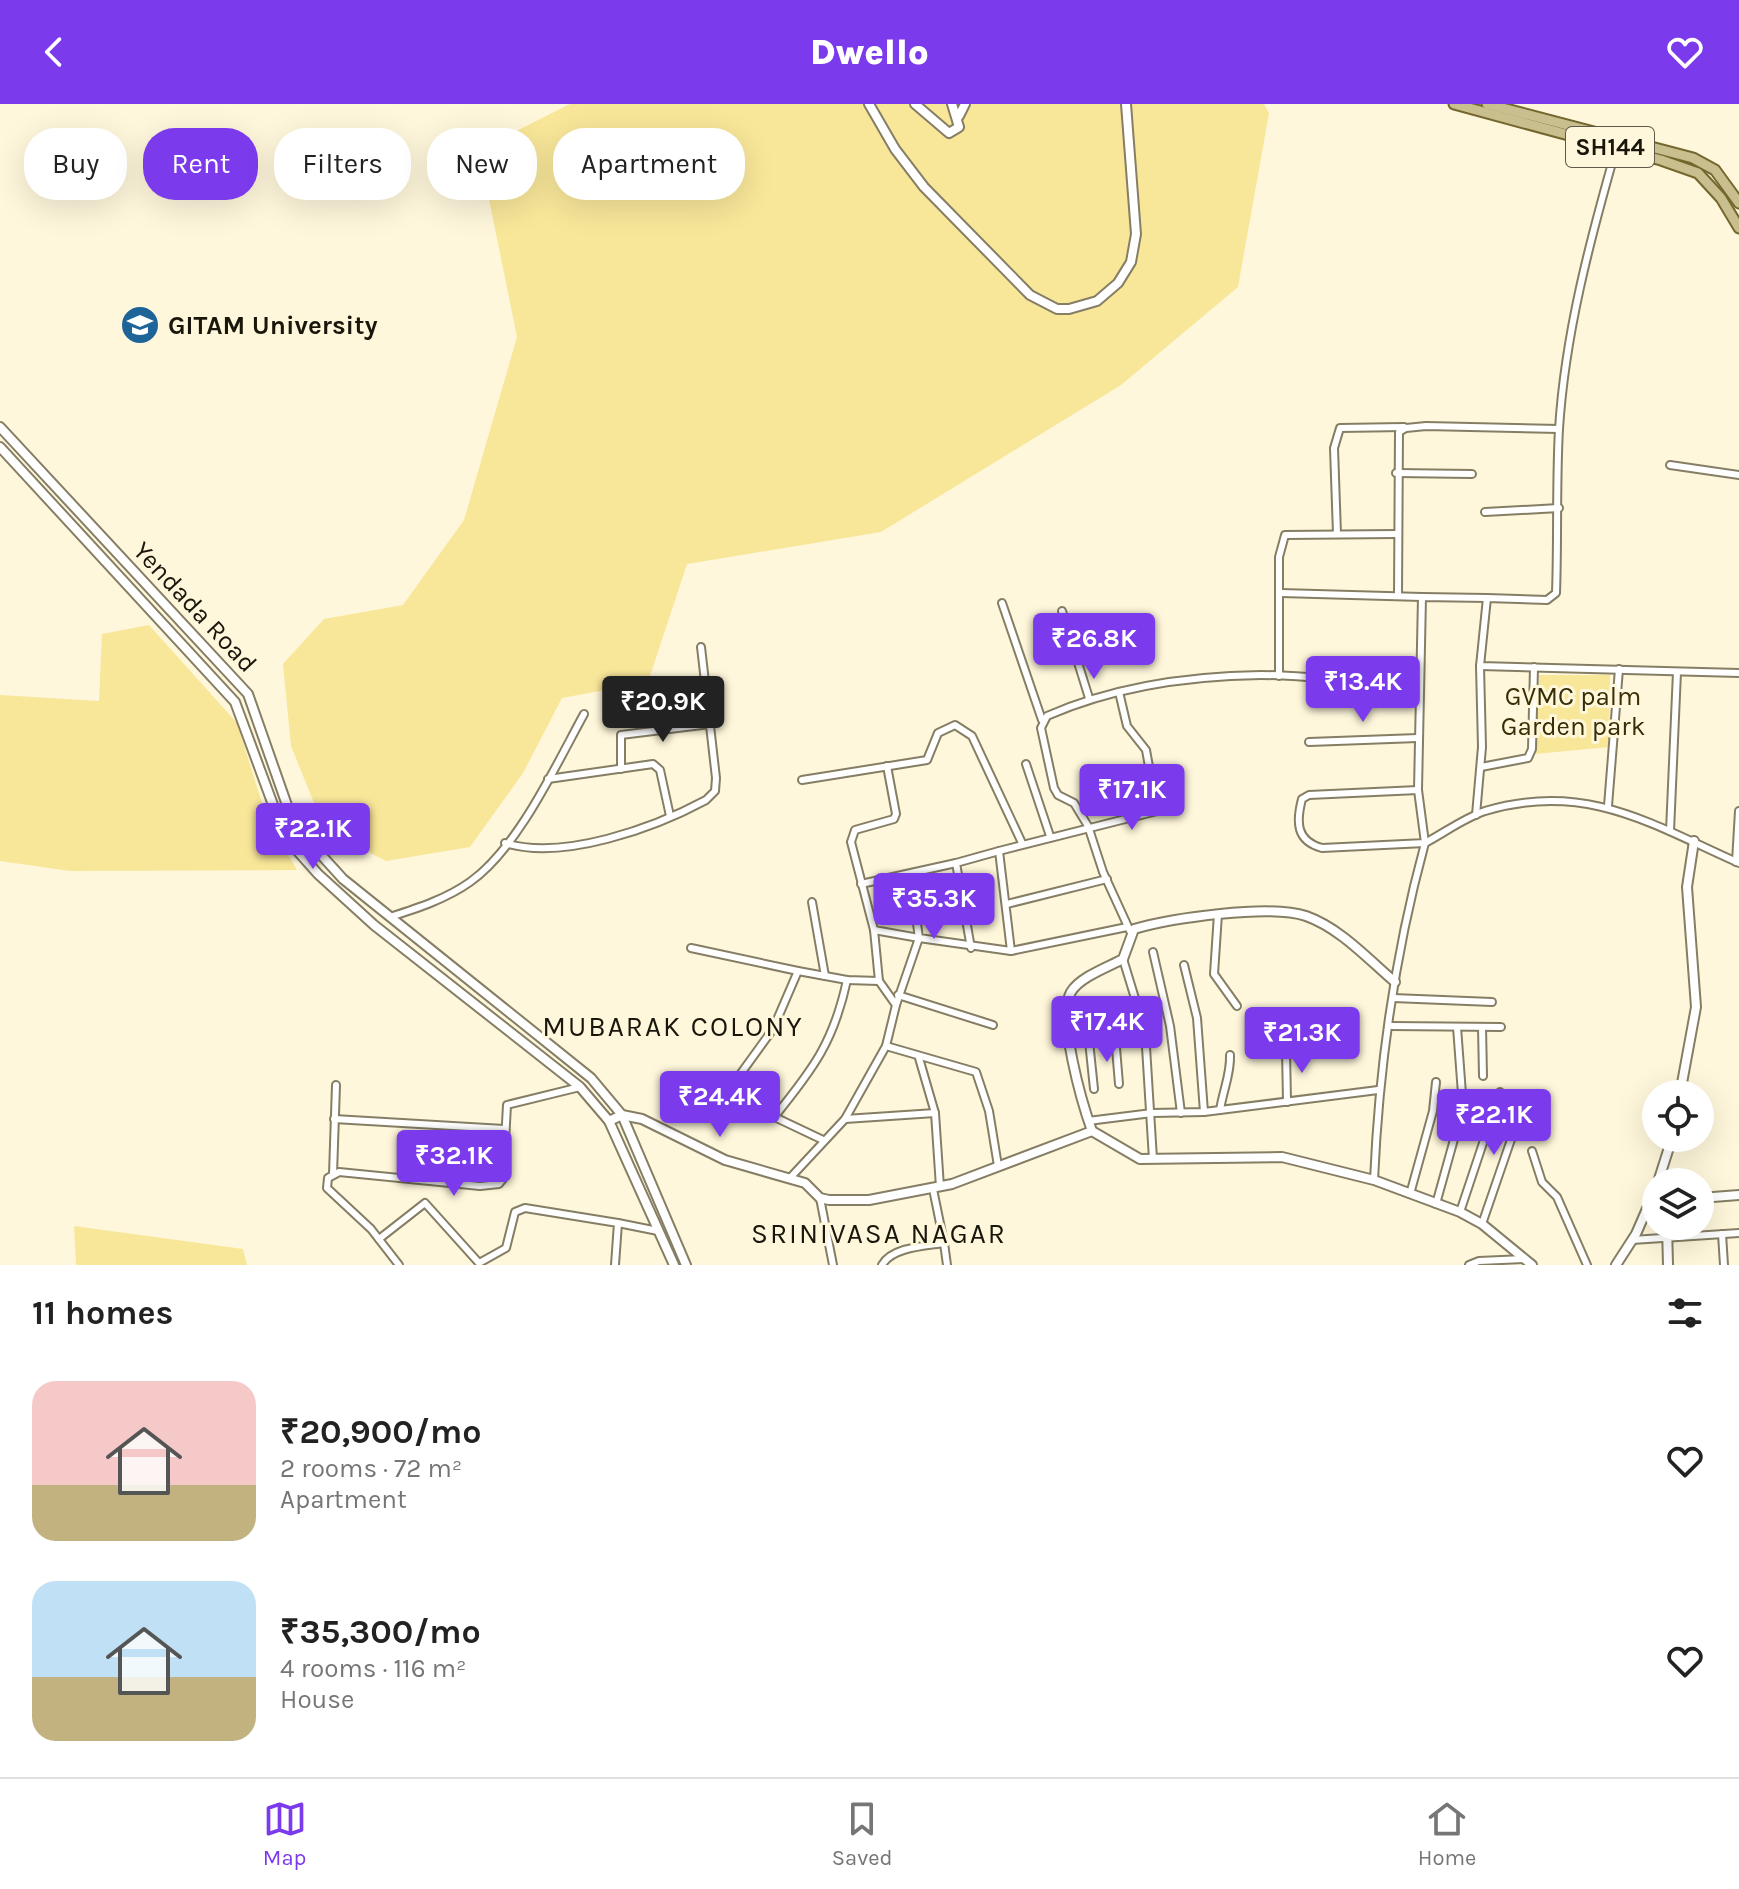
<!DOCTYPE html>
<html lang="en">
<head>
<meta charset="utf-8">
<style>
	:root { --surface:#fff; --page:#f2f2f2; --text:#222; --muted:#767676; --line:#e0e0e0; --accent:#7c3aed }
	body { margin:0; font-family:Karla,sans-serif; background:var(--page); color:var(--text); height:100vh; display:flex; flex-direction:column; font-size:30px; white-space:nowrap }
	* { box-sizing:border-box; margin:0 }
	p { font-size:26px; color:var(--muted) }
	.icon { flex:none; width:44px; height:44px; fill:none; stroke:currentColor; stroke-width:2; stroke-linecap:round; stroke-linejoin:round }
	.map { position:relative; height:1161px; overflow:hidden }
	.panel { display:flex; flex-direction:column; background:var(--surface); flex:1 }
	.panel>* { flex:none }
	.hud { position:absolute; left:24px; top:24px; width:800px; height:72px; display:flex; gap:16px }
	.tools { position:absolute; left:1642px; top:976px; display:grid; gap:16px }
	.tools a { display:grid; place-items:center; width:72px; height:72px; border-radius:50%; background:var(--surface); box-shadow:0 8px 32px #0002; font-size:40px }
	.price { position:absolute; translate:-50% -68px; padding:0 18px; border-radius:8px; background:var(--accent); color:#fff; font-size:26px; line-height:52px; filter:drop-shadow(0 2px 4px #0008) }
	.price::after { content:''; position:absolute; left:50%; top:48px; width:24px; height:18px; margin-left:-12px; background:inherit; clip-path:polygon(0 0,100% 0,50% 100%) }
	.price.selected { background:#222; color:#fff }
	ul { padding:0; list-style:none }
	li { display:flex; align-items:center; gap:24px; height:200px; padding:0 32px }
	li span { display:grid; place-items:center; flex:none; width:224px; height:160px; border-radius:24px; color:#555 }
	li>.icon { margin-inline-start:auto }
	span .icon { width:96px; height:96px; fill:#fffc; stroke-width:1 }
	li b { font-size:34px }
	h2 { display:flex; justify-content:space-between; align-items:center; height:96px; padding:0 32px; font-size:34px }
	.chip { padding:0 28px; border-radius:32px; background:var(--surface); box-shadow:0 8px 32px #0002; font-size:28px; line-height:72px }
	.chip.selected { background:var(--accent); color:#fff }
	header { display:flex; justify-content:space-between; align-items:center; height:104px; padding:0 32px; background:var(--accent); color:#fff; font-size:36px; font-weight:800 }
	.tabs { display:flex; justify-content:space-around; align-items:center; height:112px; border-top:2px solid var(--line); background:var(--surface); font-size:22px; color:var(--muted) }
	.tabs a { display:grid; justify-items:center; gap:4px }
	.tabs .selected { color:var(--accent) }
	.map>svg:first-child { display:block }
	.green { fill:#f8e699 }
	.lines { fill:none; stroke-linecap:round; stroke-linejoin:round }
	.street-casing { stroke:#857e65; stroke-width:10 }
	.secondary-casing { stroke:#857e65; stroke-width:12 }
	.primary-casing { stroke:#74672e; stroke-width:13 }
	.street { stroke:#fff; stroke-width:6 }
	.secondary { stroke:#fff; stroke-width:8 }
	.primary { stroke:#c9be8d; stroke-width:9 }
	.labels { text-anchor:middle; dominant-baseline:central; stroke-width:6; stroke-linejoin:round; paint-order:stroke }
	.shield { fill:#fef7db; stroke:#5e5a4a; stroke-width:2 }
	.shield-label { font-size:24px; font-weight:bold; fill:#19160c }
	.poi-label { font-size:26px; font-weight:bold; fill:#19160c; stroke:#fef7db; text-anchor:start }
	.street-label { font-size:26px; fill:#19160c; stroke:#fef7db }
	.park-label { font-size:26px; fill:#372e05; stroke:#fef7db }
	.neighbourhood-label { font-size:28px; letter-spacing:2px; fill:#19160c; stroke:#fef7db }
</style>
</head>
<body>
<header><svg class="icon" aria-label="back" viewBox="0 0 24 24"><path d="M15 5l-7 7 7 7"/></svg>Dwello<svg class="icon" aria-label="heart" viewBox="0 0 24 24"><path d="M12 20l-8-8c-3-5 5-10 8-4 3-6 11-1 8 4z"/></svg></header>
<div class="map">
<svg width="1739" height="1161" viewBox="0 0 1739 1161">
	<rect width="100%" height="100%" fill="#fef7db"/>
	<g class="green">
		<polygon points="570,0 1264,0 1269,9 1238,183 1121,281 881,428 687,460 648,578 562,594 523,669 470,743 386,757 325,726 291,642 283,560 324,515 403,501 464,416 517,233 479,46"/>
		<polygon points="149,521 237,619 267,715 297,766 70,767 0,757 0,591 99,597 102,530"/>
		<polygon points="1539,571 1610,571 1609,643 1535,650"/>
		<polygon points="74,1122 243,1145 247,1161 76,1161"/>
	</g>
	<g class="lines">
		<defs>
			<g id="street">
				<path d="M 1616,45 C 1590,136 1565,230 1559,325 C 1556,379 1558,434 1556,489 L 1547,496 L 1487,494 L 1480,562 L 1739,569"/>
				<polyline points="1670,361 1739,371"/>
				<polyline points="1396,369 1472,370"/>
				<polyline points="1485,408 1559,404"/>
				<polyline points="1337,430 1334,344 1340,324 1404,323"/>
				<polyline points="1281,489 1422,493"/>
				<polyline points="1398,491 1399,328 1406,324 1426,322 1559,325"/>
				<polyline points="1002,499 1042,616"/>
				<polyline points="1062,507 1089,594"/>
				<polyline points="1279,572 1279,453 1285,431 1397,430"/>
				<polyline points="1119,588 1127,622 1146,646 1152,679"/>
				<polyline points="1309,638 1418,634"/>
				<polyline points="1026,660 1050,732"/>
				<polyline points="887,662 896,710 894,715 855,726 851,738 874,826 879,877 896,901 886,942 976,968 989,1007 998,1062"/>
				<polyline points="1481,663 1528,654 1532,645 1534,563"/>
				<polyline points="621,665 621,631 710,620"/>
				<polyline points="548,675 653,660 660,666 670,712"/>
				<polyline points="802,676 927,656 938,629 955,621 972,632 1022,739"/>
				<path d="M 1418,686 L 1309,691 L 1302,695 C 1296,718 1296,737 1322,744 L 1425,739 L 1418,686 L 1422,493 L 1487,494"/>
				<polyline points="1608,702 1619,565"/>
				<polyline points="1476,711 1482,643 1480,562"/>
				<polyline points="1670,727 1677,568"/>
				<path d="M 505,739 C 563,757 654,724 706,696 L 715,687 L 716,674 L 701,543"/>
				<polyline points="1736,758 1739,707"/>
				<polyline points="910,770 919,834 1011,847 1127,823"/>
				<polyline points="861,780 956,759"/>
				<polyline points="812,798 825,872"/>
				<polyline points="1007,800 1107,775"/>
				<polyline points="1218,810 1214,870 1237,902"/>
				<path d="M 390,813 C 418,804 446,795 470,778 C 518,744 556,661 584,610"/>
				<polyline points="874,826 919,834 896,901"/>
				<path d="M 1130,827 L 1103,768 L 1088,722 L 1074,699 L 1058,691 L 1054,684 L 1041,624 L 1047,612 C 1113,583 1188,572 1261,571 C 1313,571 1367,580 1419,583"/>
				<polyline points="691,844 798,867"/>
				<polyline points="971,844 956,759 999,747"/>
				<polyline points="1011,847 999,747 1169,704"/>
				<polyline points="1153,848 1170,922 1181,1009"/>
				<polyline points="1123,855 1145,927 1153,1055"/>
				<polyline points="1184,861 1197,914 1204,1008"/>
				<polyline points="898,891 993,921"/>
				<polyline points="1393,894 1492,898"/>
				<polyline points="1390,922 1501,923"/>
				<polyline points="1482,923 1483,972"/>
				<polyline points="1115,932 1119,980"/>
				<polyline points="1089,937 1094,985"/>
				<polyline points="1070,940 1145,927"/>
				<polyline points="1261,943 1308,947 1324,937"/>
				<polyline points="1286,945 1287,998"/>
				<polyline points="919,954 935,1009 940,1083"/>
				<polyline points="686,979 726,990"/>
				<path d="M 1220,1006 C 1223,986 1231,970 1230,951"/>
				<path d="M 775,1012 C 814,964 834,937 847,876"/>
				<polyline points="334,1015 504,1025"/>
				<polyline points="845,1015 935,1009"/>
				<polyline points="1088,1017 1152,1009 1204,1008 1378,986"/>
				<polyline points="823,1036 726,990 773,925 798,867 847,876 879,877"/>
				<polyline points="1532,1047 1542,1078 1557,1093 1587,1161"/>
				<polyline points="333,1070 336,981"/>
				<polyline points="790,1074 845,1015 886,942"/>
				<path d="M 1374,1076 C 1379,963 1395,849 1425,739 C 1444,729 1464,714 1485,707 C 1586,677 1651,720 1739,759"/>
				<polyline points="1410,1090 1433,1007 1436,978"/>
				<polyline points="820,1094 833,1161"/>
				<polyline points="1436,1100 1463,1003 1457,923"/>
				<polyline points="1460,1108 1500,988"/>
				<polyline points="618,1119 658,1127"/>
				<polyline points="1482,1120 1516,1021"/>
				<polyline points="1722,1130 1724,1161"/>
				<polyline points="379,1135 425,1099 479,1159 506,1144 515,1108 525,1104 618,1119 615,1161"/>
				<polyline points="1632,1136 1739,1129"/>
				<polyline points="944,1139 947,1161"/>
				<polyline points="399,1161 371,1125 327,1084 328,1074 339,1068 480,1082 499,1080 503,1075 507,1001 580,983"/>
				<path d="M 882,1161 C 892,1143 925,1142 944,1139 L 933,1085"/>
				<polyline points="1469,1161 1479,1157 1524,1155"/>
			</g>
			<g id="secondary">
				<polyline points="869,0 895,45 924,83 1030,191 1057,205 1069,205 1097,197 1118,179 1131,158 1136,130 1126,0"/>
				<polyline points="915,0 949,29 959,23 952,0"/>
				<polyline points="959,12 965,0"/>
				<polyline points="0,323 248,590 288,704 303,731 343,775 591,974 622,1011 686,1161"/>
				<polyline points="0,343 235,598 279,717 294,743 318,770 374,821 580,983 609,1017 674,1161"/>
				<path d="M 1395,878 C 1368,855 1340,824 1306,812 C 1269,800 1172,814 1134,825 L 1123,855 C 1108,863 1080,873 1071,888 C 1057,913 1082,999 1092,1027 L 1140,1055 L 1282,1053 L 1374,1076 L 1460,1108 L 1482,1120 L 1532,1161"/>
				<polyline points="1680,990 1696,903 1687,783 1694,737"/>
				<polyline points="609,1017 622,1011 642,1015 725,1056 805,1079 820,1094 829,1096 869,1096 952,1080 1092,1027"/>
				<polyline points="1658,1078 1672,1034"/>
				<polyline points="1700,1094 1739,1091"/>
				<polyline points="1667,1122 1668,1161"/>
				<polyline points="1616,1161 1636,1130 1656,1084"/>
			</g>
			<g id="primary">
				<polyline points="1454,0 1661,56 1698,69 1721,94 1739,124"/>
				<polyline points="1487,0 1693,54 1715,66 1739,99"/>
			</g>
		</defs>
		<use href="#street" class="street-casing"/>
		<use href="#secondary" class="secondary-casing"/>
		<use href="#primary" class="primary-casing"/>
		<use href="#street" class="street"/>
		<use href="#secondary" class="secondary"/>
		<use href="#primary" class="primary"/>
	</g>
	<defs>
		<symbol id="university-disc" viewBox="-11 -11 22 22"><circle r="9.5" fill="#1e6498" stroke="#fef7db"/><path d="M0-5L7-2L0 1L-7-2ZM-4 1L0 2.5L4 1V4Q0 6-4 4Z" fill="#fff"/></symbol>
	</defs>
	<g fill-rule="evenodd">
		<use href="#university-disc" x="118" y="199" width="44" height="44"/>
	</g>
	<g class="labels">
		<rect class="shield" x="1566" y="23" width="88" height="40" rx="6"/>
		<g class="shield-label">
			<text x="1610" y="43">SH144</text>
		</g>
		<g class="poi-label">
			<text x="168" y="221">GITAM University</text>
		</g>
		<g class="street-label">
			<text transform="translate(195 503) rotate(47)">Yendada Road</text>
		</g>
		<g class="park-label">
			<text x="1573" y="592">GVMC palm<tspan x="1573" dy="30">Garden park</tspan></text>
		</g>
		<g class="neighbourhood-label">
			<text x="673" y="922">MUBARAK COLONY</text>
			<text x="879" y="1129">SRINIVASA NAGAR</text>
		</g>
	</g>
</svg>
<div class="tools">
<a><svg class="icon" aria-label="locate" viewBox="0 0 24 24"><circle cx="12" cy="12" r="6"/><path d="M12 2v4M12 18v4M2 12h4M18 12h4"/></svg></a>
<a><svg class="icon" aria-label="layers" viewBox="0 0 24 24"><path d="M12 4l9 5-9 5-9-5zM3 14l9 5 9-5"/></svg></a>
</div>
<b class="price" style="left:1094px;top:577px">₹26.8K</b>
<b class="price" style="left:1363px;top:620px">₹13.4K</b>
<b class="price selected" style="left:663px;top:640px">₹20.9K</b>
<b class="price" style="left:1132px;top:728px">₹17.1K</b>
<b class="price" style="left:313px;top:767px">₹22.1K</b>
<b class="price" style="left:934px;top:837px">₹35.3K</b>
<b class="price" style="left:1107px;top:960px">₹17.4K</b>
<b class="price" style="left:1302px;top:971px">₹21.3K</b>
<b class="price" style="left:720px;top:1035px">₹24.4K</b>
<b class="price" style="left:1494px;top:1053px">₹22.1K</b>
<b class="price" style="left:454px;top:1094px">₹32.1K</b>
<div class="hud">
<a class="chip">Buy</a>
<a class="chip selected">Rent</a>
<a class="chip">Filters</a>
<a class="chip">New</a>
<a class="chip">Apartment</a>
</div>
</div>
<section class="panel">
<h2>11 homes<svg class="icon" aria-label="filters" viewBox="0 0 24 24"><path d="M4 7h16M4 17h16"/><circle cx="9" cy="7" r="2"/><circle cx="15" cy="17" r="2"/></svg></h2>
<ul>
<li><span style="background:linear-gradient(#f6c9c9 65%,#c2b280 0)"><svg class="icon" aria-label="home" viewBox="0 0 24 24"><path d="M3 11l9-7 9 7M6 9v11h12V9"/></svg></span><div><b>₹20,900/mo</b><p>2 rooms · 72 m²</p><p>Apartment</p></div><svg class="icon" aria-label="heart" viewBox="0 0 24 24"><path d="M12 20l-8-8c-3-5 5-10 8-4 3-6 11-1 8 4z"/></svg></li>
<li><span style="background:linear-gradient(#bfe0f5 60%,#c2b280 0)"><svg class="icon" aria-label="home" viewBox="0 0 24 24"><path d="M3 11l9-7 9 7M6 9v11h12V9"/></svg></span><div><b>₹35,300/mo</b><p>4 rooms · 116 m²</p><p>House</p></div><svg class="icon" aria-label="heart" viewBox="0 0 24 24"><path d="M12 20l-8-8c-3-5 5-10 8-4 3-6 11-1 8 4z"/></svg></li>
</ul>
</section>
<nav class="tabs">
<a class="selected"><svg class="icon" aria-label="map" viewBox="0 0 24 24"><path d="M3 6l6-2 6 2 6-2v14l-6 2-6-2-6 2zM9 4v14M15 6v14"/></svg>Map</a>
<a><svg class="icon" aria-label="saved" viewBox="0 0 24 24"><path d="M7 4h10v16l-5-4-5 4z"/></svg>Saved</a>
<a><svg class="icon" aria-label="home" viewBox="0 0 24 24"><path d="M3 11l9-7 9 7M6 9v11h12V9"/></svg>Home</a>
</nav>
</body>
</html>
